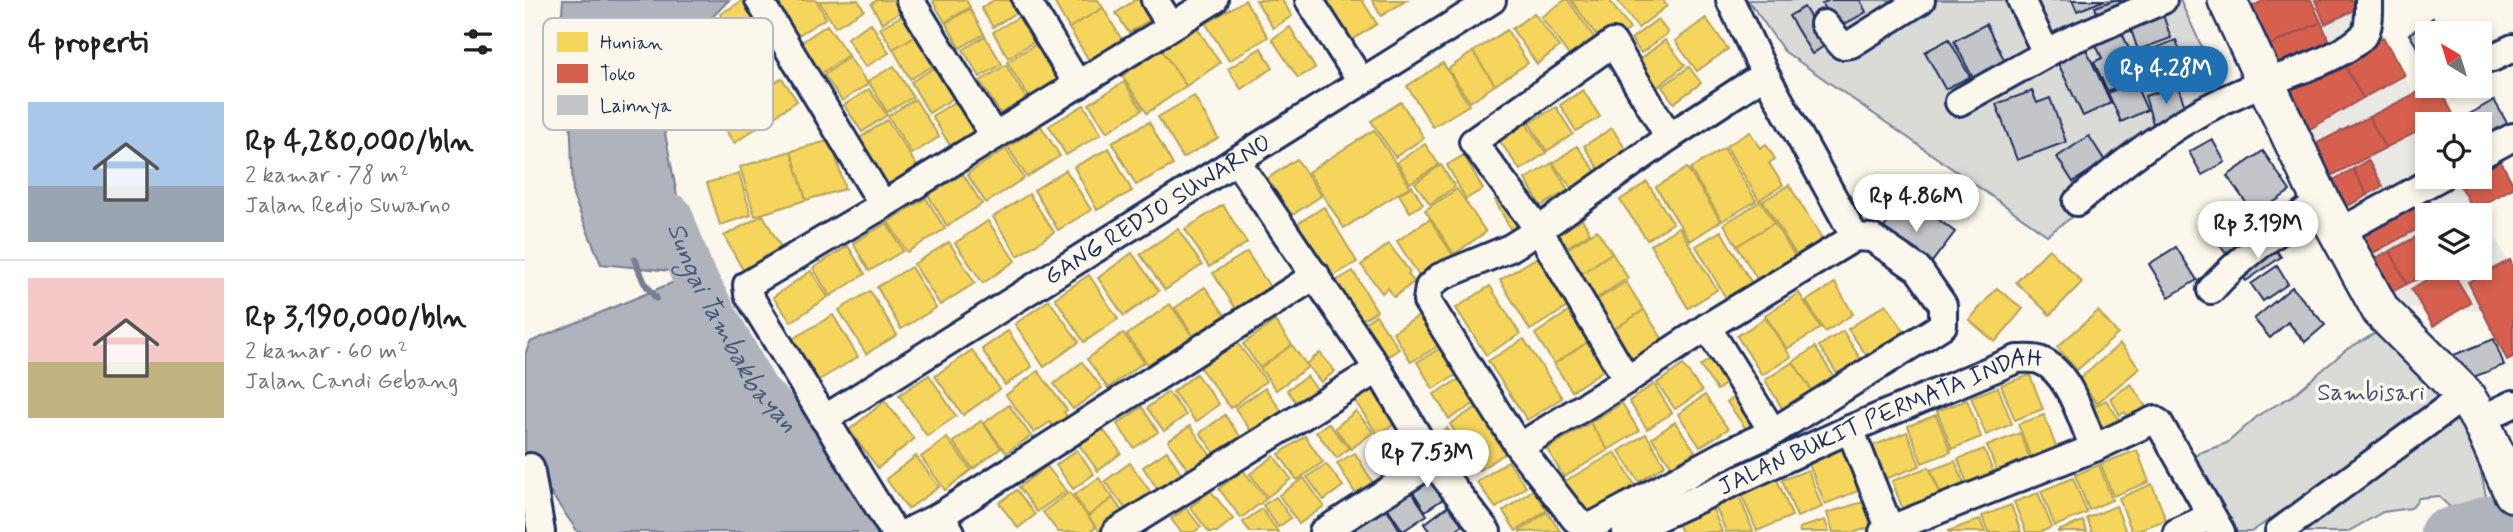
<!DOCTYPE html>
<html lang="id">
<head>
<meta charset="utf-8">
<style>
	:root { --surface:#fff; --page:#f2f2f2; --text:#202124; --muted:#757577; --line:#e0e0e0; --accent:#1f6fb2 }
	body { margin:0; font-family:Mynerve,sans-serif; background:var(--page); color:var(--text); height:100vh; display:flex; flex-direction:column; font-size:26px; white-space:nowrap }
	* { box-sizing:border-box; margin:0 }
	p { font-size:23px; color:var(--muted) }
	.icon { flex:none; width:38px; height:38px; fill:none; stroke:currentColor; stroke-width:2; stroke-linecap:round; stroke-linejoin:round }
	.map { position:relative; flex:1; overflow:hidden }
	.details { display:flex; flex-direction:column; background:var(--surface); width:525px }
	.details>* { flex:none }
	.needle { width:46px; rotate:322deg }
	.tools { position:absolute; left:1890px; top:21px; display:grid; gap:14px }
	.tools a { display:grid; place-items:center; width:77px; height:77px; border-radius:0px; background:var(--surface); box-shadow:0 4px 10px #0003; font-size:35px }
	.price { position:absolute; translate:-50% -60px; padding:0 16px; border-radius:24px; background:#fff; color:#222; font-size:23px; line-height:46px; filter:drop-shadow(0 2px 4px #0008) }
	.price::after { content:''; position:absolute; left:50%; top:42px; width:21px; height:16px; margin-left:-10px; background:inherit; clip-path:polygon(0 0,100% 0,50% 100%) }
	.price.current { background:var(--accent); color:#fff }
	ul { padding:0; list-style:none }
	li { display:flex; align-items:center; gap:21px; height:175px; padding:0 28px }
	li+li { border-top:2px solid var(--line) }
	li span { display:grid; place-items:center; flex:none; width:196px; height:140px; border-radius:0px; color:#555 }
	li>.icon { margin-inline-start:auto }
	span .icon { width:84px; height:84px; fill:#fffc; stroke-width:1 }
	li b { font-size:30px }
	h2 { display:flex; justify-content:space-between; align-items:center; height:84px; padding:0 28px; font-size:30px }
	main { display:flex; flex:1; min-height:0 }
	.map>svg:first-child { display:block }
	.built { fill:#eae8e2; fill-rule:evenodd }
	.green { fill:#dadad7; stroke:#7a849a; stroke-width:2 }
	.water { fill:#afb3bb; stroke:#747e96; stroke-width:2 }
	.homes { fill:#f6d55c; stroke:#b4a35d; stroke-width:2 }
	.shops { fill:#d6604d; stroke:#9e5152; stroke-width:2 }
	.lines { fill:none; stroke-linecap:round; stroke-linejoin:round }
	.stream { stroke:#747e96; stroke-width:7 }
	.river { stroke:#afb3bb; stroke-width:44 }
	.building { fill:#c3c5c9; stroke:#1b2f5e; stroke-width:2 }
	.street-casing { stroke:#1b2f5e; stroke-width:32 }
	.secondary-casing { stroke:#1b2f5e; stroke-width:42 }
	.street { stroke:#fbf7ec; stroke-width:26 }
	.secondary { stroke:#fbf7ec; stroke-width:37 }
	.labels { text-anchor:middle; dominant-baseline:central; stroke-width:7; stroke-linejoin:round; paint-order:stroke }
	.street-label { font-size:24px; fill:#1b2f5e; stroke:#fbf7ec }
	.park-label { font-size:24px; fill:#415176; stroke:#fbf7ec }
	.water-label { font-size:26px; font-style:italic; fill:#47577a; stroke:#fbf7ec }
	.key { fill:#fbf7ec; stroke:#b8bbc1; stroke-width:2 }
	.key-label { font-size:19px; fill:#1b2f5e }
</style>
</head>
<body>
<main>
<section class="details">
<h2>4 properti<svg class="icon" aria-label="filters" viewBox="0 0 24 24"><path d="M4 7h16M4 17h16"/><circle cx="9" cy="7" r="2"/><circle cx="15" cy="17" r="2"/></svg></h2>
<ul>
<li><span style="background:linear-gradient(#a9c7e8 60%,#9aa5b1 0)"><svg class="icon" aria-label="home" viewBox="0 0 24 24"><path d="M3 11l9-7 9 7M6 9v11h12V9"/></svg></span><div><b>Rp 4,280,000/bln</b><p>2 kamar · 78 m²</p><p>Jalan Redjo Suwarno</p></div></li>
<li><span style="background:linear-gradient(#f6c9c9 60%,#c2b280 0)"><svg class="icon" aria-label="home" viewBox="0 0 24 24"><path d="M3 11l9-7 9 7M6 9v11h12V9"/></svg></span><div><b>Rp 3,190,000/bln</b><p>2 kamar · 60 m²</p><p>Jalan Candi Gebang</p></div></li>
</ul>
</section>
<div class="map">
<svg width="1988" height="532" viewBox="0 0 1988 532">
	<rect width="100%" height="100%" fill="#fbf7ec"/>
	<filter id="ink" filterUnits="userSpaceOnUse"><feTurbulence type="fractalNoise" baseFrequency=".0143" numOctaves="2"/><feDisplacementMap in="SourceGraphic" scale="14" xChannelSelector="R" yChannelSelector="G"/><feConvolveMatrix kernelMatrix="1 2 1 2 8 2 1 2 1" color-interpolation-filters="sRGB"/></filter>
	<g filter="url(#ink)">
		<path class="built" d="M 1696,0 L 1836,0 L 1906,124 L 1902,124 L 1902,177 L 1936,177 L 1988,269 L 1988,312 L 1850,307 ZM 1902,215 L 1955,215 L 1955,268 L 1902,268 Z"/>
		<g class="green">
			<polygon points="1223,0 1655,0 1704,105 1522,235 1259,51"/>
			<polygon points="1855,331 1926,398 1726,532 1701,532 1660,465 1674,453 1702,443 1735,414 1767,396 1822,349"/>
			<polygon points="1928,408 1949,439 1963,506 1928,510 1913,496 1894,498 1886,508 1858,512 1822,532 1760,532"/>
		</g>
		<g class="water">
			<polygon points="38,0 204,0 129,76 167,273 76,264 48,196 45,109 33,64"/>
			<polygon points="149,282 347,532 53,532 0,457 0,354 5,342"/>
		</g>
		<g class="homes">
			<polygon points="219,0 224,0 238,25 211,41 195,14"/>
			<polygon points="248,0 291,0 301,18 270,37"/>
			<polygon points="333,0 339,10 310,27 294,1"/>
			<polygon points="352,0 371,0 377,11 357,23 346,4"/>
			<polygon points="410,0 441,0 445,7 420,22 408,2"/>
			<polygon points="469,0 484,0 492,12 468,27 456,8"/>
			<polygon points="528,0 573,0 578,8 544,28"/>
			<polygon points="610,0 622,0 632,15 604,33 591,13"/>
			<polygon points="720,0 743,37 704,61 681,24"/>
			<polygon points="731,0 757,0 767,16 748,28"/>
			<polygon points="803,0 837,0 852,24 822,43 798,4"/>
			<polygon points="847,0 882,0 856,16"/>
			<polygon points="1040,0 1043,0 1076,47 1051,65 1016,17"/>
			<polygon points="1046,0 1084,0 1105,29 1080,47"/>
			<polygon points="1092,0 1138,0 1142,6 1113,28"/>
			<polygon points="578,8 600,45 567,65 544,28"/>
			<polygon points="445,9 459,34 435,48 421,23"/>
			<polygon points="385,11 397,32 368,49 355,28"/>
			<polygon points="1009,13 1034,47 1012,64 987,29"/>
			<polygon points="495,16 510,41 483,58 468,32"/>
			<polygon points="1181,18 1203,49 1172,71 1150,41"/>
			<polygon points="1133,19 1143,33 1116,53 1106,39"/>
			<polygon points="346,23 364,53 340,67 322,38"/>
			<polygon points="302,25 323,55 294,75 274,44"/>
			<polygon points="671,26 695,63 661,86 636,49"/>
			<polygon points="765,27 790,68 773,78 747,39"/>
			<polygon points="982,30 1003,63 970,85 948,52"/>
			<polygon points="397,32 414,62 385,79 368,49"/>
			<polygon points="460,36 477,64 455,77 438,50"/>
			<polygon points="519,39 543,78 506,101 482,62"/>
			<polygon points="1140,40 1160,65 1133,87 1113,61"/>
			<polygon points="736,48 748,68 716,89 703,69"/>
			<polygon points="636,49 661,86 622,113 597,76"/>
			<polygon points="948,52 970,85 945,102 923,69"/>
			<polygon points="324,57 343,84 317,101 299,75"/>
			<polygon points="417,63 435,94 404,113 386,82"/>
			<polygon points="918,63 944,105 908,127 882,86"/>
			<polygon points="481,65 502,100 477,116 455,81"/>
			<polygon points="369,66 388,97 362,112 343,81"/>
			<polygon points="1164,67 1176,83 1149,103 1137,87"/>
			<polygon points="257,78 272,101 209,143 193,119"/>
			<polygon points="599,82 617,110 582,132 564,104"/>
			<polygon points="344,89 362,115 337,132 319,105"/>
			<polygon points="1058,90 1075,117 1051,131 1035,105"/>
			<polygon points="669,96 693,138 658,158 633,117"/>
			<polygon points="390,99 414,137 387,154 363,116"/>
			<polygon points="433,100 452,131 426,147 407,116"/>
			<polygon points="876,102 899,138 870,157 846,121"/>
			<polygon points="559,105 576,134 541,155 524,126"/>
			<polygon points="1031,107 1048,134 1022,151 1004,123"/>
			<polygon points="362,120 392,166 363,186 333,139"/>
			<polygon points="624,122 648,165 611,185 587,142"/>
			<polygon points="1000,122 1021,153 995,170 974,140"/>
			<polygon points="516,126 535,156 502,177 483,147"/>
			<polygon points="1087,128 1105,156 1077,174 1059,146"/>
			<polygon points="849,130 885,186 819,228 783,172"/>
			<polygon points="1225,132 1235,148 1241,144 1250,159 1244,163 1258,185 1234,200 1201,146"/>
			<polygon points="306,140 320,189 281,200 266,151"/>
			<polygon points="900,144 914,165 885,183 872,162"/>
			<polygon points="1052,146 1072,173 1048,190 1028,163"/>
			<polygon points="584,148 607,191 572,210 549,167"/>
			<polygon points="1199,148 1231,201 1197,221 1165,169"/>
			<polygon points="481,149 499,178 461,203 442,174"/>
			<polygon points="266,151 281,200 230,216 215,167"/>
			<polygon points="939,155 958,189 941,199 922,165"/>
			<polygon points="772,159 796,196 755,223 731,186"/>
			<polygon points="1027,163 1043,190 1016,206 1000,179"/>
			<polygon points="916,165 930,187 905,204 890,183"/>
			<polygon points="1162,168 1196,221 1165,241 1131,187"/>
			<polygon points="541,170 566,210 533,230 509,190"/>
			<polygon points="214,173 226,215 195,225 182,183"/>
			<polygon points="438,174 457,204 422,226 403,195"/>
			<polygon points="1122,182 1148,223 1122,240 1095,200"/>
			<polygon points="1264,185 1299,242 1273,258 1238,201"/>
			<polygon points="887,186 898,204 885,212 874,194"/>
			<polygon points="932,189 961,232 929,254 900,210"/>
			<polygon points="982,191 1004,222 987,232 970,200"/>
			<polygon points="504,194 529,232 493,256 468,217"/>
			<polygon points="401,198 420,229 382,252 363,222"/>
			<polygon points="1236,201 1249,223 1212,246 1199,224"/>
			<polygon points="698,205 722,243 684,267 660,229"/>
			<polygon points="799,207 832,262 800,281 767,227"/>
			<polygon points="238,215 258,251 219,272 199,236"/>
			<polygon points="905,219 929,257 896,279 872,241"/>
			<polygon points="1057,219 1065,233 1042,247 1034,234"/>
			<polygon points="463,221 490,261 458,283 430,243"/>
			<polygon points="362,223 378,251 344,271 328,243"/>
			<polygon points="1249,223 1270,256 1232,279 1212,246"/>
			<polygon points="1154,227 1192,290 1163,308 1125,245"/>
			<polygon points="653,229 677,265 640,290 615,254"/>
			<polygon points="1072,230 1087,253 1053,276 1037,252"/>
			<polygon points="1196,231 1229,287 1203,302 1171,246"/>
			<polygon points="424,242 450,283 415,305 389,264"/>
			<polygon points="864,244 885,272 883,274 889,282 869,297 863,288 857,293 836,265"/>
			<polygon points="323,246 340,274 305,296 288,268"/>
			<polygon points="1524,249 1557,282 1525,315 1491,282"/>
			<polygon points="722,252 745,287 711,309 688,273"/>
			<polygon points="607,253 634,291 599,316 573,278"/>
			<polygon points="1087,253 1103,278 1069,300 1053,276"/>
			<polygon points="1016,255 1046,305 1005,330 975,280"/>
			<polygon points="386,267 411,308 376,329 352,287"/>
			<polygon points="286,271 303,297 266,322 248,297"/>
			<polygon points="828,271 852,311 828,325 804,285"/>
			<polygon points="564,275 593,319 559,342 530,298"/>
			<polygon points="1101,282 1119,310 1088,330 1070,301"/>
			<polygon points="1310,283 1328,314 1300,332 1281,301"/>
			<polygon points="965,286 995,334 961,355 931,308"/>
			<polygon points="680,287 707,325 676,347 650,308"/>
			<polygon points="1472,288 1498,309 1470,342 1444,320"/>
			<polygon points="345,291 372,335 341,354 314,310"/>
			<polygon points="1274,293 1296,328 1262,349 1240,315"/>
			<polygon points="524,300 554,342 519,367 490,324"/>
			<polygon points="645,304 668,337 625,368 602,335"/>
			<polygon points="1361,304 1379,331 1342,356 1323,329"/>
			<polygon points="1119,310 1140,343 1109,363 1088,330"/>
			<polygon points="1573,311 1593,334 1552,370 1532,347"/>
			<polygon points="1043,312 1063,342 1029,364 1010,334"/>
			<polygon points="899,313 917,344 886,362 868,332"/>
			<polygon points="308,315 333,357 289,383 264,341"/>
			<polygon points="851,315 874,349 856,361 833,327"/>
			<polygon points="1240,318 1266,357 1237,375 1212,336"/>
			<polygon points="750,321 767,345 735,368 718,344"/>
			<polygon points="483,331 507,367 480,385 457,349"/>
			<polygon points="1318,331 1336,360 1313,375 1294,346"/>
			<polygon points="598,333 619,362 583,388 562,359"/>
			<polygon points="999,339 1037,398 1002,420 963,361"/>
			<polygon points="711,341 741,381 706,408 675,368"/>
			<polygon points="1063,342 1080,369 1047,391 1029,364"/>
			<polygon points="1595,344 1615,368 1572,403 1553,380"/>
			<polygon points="767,345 783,367 751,390 735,368"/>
			<polygon points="919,346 935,373 908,389 892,362"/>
			<polygon points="1290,347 1311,380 1289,394 1268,362"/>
			<polygon points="447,350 475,389 438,415 410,376"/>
			<polygon points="795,353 810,371 796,382 781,364"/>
			<polygon points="1192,354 1209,378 1192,390 1175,366"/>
			<polygon points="557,362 577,388 548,409 529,384"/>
			<polygon points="1268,362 1289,394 1260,413 1240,380"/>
			<polygon points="1158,365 1177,391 1150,409 1132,383"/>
			<polygon points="513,371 542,410 539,412 546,422 532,432 525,422 509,433 481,395"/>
			<polygon points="671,374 694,404 671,422 648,392"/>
			<polygon points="404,375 431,416 402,436 374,395"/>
			<polygon points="1505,375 1518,409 1490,420 1476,385"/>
			<polygon points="782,376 794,392 774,406 762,390"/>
			<polygon points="936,378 951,403 924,419 909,394"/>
			<polygon points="851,379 877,419 853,435 826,395"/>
			<polygon points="1129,384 1147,413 1122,429 1104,401"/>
			<polygon points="1606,384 1626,415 1609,426 1600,412 1595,415 1585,398"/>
			<polygon points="1473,387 1487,424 1461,435 1446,397"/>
			<polygon points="740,388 758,413 728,434 710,408"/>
			<polygon points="643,392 661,415 639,431 622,408"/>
			<polygon points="1215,392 1240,426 1226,436 1202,402"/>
			<polygon points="1180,395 1203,429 1175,447 1153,414"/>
			<polygon points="1565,397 1571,406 1581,400 1596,422 1571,437 1552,406"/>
			<polygon points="1442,400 1456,437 1427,449 1412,411"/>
			<polygon points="360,401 389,439 353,468 324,430"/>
			<polygon points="1097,403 1114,431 1083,450 1065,423"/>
			<polygon points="484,405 506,436 481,453 459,423"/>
			<polygon points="955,405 984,451 954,470 925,424"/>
			<polygon points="617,407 633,432 609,448 592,424"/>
			<polygon points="831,411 848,432 826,449 810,428"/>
			<polygon points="700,415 716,438 691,455 675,433"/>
			<polygon points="1411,415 1426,452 1397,463 1383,426"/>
			<polygon points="1519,415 1533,452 1508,462 1493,424"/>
			<polygon points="456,421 476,448 448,469 428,442"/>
			<polygon points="1150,422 1170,451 1147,467 1127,438"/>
			<polygon points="803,423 824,448 812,458 791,432"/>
			<polygon points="1065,423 1083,450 1039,477 1022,449"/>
			<polygon points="665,426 688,459 666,474 643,441"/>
			<polygon points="577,428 596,453 573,471 554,445"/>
			<polygon points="922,428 933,444 919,454 907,439"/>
			<polygon points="875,430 886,446 865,460 853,445"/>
			<polygon points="1382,432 1395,466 1360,479 1347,446"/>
			<polygon points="1495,433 1507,464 1474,477 1462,446"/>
			<polygon points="1121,434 1140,465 1114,482 1094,451"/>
			<polygon points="780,436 798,462 772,480 754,454"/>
			<polygon points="422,438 446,470 420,490 396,457"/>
			<polygon points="1321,446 1338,489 1300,504 1283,462"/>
			<polygon points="1459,449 1471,479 1444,489 1433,459"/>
			<polygon points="552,450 569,474 548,489 531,465"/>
			<polygon points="1612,450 1624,482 1588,496 1576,464"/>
			<polygon points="642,451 659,478 635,493 618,467"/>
			<polygon points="1090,452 1111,487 1057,518 1037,483"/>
			<polygon points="830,453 848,483 830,493 812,463"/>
			<polygon points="391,456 414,487 383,509 361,479"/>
			<polygon points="749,456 766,479 742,497 725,474"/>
			<polygon points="983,461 1001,487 971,508 952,482"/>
			<polygon points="1430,461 1442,491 1418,500 1406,470"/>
			<polygon points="605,463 629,497 605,515 580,481"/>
			<polygon points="801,464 818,486 799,500 782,477"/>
			<polygon points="1574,465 1587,500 1564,510 1550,475"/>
			<polygon points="522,466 541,491 512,512 494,487"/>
			<polygon points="1404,467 1417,501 1380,515 1367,481"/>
			<polygon points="718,470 741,499 716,518 694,489"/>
			<polygon points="1283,470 1297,507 1272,517 1257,480"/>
			<polygon points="574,478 588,498 563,516 549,495"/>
			<polygon points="779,478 799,506 774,524 754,495"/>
			<polygon points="1548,478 1562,513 1530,526 1516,491"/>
			<polygon points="1252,479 1267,516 1232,531 1216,493"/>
			<polygon points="1627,484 1641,520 1607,532 1594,498"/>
			<polygon points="492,490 510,515 493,528 474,503"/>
			<polygon points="1008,490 1022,510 991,531 978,511"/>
			<polygon points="686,491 708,519 692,532 684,532 665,507"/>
			<polygon points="544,492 571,527 565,532 533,532 518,512"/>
			<polygon points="1513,493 1527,527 1516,532 1501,532 1489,502"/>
			<polygon points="1214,495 1228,531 1201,532 1190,505"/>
			<polygon points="751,497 766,518 753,527 738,505"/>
			<polygon points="588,498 599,514 574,531 563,516"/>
			<polygon points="1338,502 1346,527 1330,532 1308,532 1302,513"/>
			<polygon points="1486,505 1496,532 1463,532 1457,516"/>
			<polygon points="1591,506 1601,532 1567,532 1562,518"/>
			<polygon points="1187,507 1197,532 1156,532 1151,521"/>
			<polygon points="661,508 676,527 669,532 656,532 646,519"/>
			<polygon points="737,509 753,532 725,532 718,522"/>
			<polygon points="1022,512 1035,531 995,532 995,531"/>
			<polygon points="1455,519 1460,532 1424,532 1424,531"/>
			<polygon points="1300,520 1304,532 1275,532 1274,528"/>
			<polygon points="1558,521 1562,532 1533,532 1533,531"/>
		</g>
		<g class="shops">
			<polygon points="1740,0 1786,0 1796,22 1741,47 1724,8"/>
			<polygon points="1790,0 1841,0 1843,4 1800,24"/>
			<polygon points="1796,22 1808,50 1753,74 1741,47"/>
			<polygon points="1858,37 1880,75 1838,98 1817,61"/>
			<polygon points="1817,61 1838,98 1771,137 1750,99"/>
			<polygon points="1905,86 1914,86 1928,114 1908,124 1902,124 1902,127 1860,148 1844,117"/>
			<polygon points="1844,117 1860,148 1800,179 1784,147"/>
			<polygon points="1973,156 1988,184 1988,188 1948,210 1931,179 1955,177 1955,166"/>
			<polygon points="1843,160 1858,186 1842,195 1828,169"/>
			<polygon points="1828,169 1842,195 1809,214 1794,188"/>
			<polygon points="1900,190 1911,215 1902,215 1902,224 1833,261 1821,233"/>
			<polygon points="1891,237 1902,260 1902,268 1906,268 1908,271 1882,284 1865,251"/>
			<polygon points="1865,251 1882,284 1853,299 1835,266"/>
			<polygon points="1985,260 1988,267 1988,357 1982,360 1943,282"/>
			<polygon points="1921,268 1925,268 1946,303 1908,326 1886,289"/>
		</g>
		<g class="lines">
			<polyline class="stream" points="110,260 119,282 131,298"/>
			<g class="river">
				<path id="s1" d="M 146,216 L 167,273 L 231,390 L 364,532"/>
				<polyline points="1917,532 1988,510"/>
			</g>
		</g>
		<g class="building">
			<polygon points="1304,0 1335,0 1341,12 1311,29 1297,4"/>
			<polygon points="1547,0 1580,0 1552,11"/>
			<polygon points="1589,0 1595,0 1600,14 1576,24 1570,7"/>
			<polygon points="1279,7 1302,44 1287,54 1264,16"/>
			<polygon points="1638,15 1646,38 1613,50 1605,27"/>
			<polygon points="1908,18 1918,33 1902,33 1902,63 1884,34"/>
			<polygon points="1461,24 1484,69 1452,86 1429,41"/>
			<polygon points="1597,33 1616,76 1582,91 1569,62 1577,58 1571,45"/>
			<polygon points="1424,39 1445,77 1420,89 1400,52"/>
			<polygon points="1651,40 1664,77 1630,89 1617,53"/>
			<polygon points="1561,49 1586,103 1558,116 1532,61"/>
			<polygon points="1609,81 1622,110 1596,122 1583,93"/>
			<polygon points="1653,86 1663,116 1629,127 1620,96"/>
			<polygon points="1507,91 1512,103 1525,98 1541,142 1492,160 1471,104"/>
			<polygon points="1969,100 1985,128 1955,145 1955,124 1927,124"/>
			<polygon points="1564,136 1580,161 1548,182 1532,157"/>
			<polygon points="1687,139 1700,162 1677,175 1664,152"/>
			<polygon points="1738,151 1765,191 1730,215 1702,176"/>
			<polygon points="1382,196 1430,232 1400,271 1353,236"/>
			<polygon points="1720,208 1739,233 1705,259 1686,233"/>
			<polygon points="1745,241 1756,257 1721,281 1710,266"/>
			<polygon points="1651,247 1672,280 1644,297 1624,264"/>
			<polygon points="1752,266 1763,284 1738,301 1726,284"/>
			<polygon points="1767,287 1800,325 1780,342 1763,322 1745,338 1729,319"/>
			<polygon points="1969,339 1979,365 1931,384 1921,358"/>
			<polygon points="904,470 921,497 900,511 883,484"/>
			<polygon points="882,485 902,515 878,531 858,501"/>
			<polygon points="859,504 876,532 815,532"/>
			<polygon points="926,504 940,523 928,532 905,532 899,524"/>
		</g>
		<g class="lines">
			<defs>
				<g id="street">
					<polyline points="234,0 358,205"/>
					<polyline points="385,0 469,136"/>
					<polyline points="501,0 553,85"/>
					<polyline points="630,0 646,26"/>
					<polyline points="784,0 836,81"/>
					<polyline points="1205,0 1240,74 1330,237"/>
					<polyline points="1496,0 1521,53"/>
					<polyline points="1299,24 1317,45 1326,44 1396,0"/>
					<polyline points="1967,58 1988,48"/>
					<polyline points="1434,102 1544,41 1638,0"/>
					<polyline points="1955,155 1988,137"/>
					<polyline points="711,160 853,369 908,462 962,532"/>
					<path d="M 1552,202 C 1603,158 1658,116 1721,90 C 1751,78 1817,59 1838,36 C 1845,28 1844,11 1844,0"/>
					<polyline points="1813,233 1915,177"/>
					<path d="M 1686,290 C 1718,254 1757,229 1796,201"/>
					<polyline points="1182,327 1248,432"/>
					<polyline points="1102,380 1014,230 948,142 1088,43 1144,137"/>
					<path id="s2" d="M 299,419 L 967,0"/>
					<polyline points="1955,420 1988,404"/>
					<polyline points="1325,429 1366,532"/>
					<polyline points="994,447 1102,380 1182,327 1330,237 1347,238 1393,269 1418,305 1418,325 1248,432 1198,455 1069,525 1059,526 1050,519 994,447 902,301 904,287 915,277 985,248 1014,230 1144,137 1240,74"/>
					<polyline points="5,467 16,532"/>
					<polyline points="415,516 791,275"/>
					<polyline points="369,532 223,294 222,285 358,205 689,0"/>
					<polyline points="383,532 415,516 426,532"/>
					<polyline points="591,532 853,369"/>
					<polyline points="798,532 908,462"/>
					<path id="s3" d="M 1101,532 L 1325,429 L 1492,359 C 1499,359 1508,358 1514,360 C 1544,370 1557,421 1569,448"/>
					<polyline points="1358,532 1569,448 1629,420 1634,423 1696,532"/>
					<polyline points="1652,532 1686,516"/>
					<polyline points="1754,532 1940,395"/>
				</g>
				<polyline id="secondary" points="1702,0 1796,201 1856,311 1940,395 1955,420 1988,493"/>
			</defs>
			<use href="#street" class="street-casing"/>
			<use href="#secondary" class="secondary-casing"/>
			<use href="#street" class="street"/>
			<use href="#secondary" class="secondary"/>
		</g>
	</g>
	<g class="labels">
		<g class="street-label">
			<text stroke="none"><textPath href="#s2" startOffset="394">GANG REDJO SUWARNO</textPath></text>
			<text stroke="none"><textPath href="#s3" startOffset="278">JALAN BUKIT PERMATA INDAH</textPath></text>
		</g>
		<g class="park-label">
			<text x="1846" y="393">Sambisari</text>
		</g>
		<g class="water-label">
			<text stroke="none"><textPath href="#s1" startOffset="128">Sungai Tambakbayan</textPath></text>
		</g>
	</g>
	<rect x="18" y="18" width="230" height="112" rx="10" class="key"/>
	<rect x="32" y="32" width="31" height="20" fill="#f6d55c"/>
	<rect x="32" y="64" width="31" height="19" fill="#d6604d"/>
	<rect x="32" y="95" width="31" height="20" fill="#c3c5c9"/>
	<g class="key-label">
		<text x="75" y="49">Hunian</text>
		<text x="75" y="80">Toko</text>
		<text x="75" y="112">Lainnya</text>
	</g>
</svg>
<div class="tools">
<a><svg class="needle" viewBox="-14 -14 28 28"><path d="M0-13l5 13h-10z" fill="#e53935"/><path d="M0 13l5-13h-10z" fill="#757577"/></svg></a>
<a><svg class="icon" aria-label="locate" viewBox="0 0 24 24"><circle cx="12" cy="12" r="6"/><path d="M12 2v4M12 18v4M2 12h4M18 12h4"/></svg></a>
<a><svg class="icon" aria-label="layers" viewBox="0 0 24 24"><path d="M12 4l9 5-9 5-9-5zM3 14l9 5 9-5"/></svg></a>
</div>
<b class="price current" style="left:1641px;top:106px">Rp 4.28M</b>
<b class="price" style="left:1391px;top:234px">Rp 4.86M</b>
<b class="price" style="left:1733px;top:261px">Rp 3.19M</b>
<b class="price" style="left:902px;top:490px">Rp 7.53M</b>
</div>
</main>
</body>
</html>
